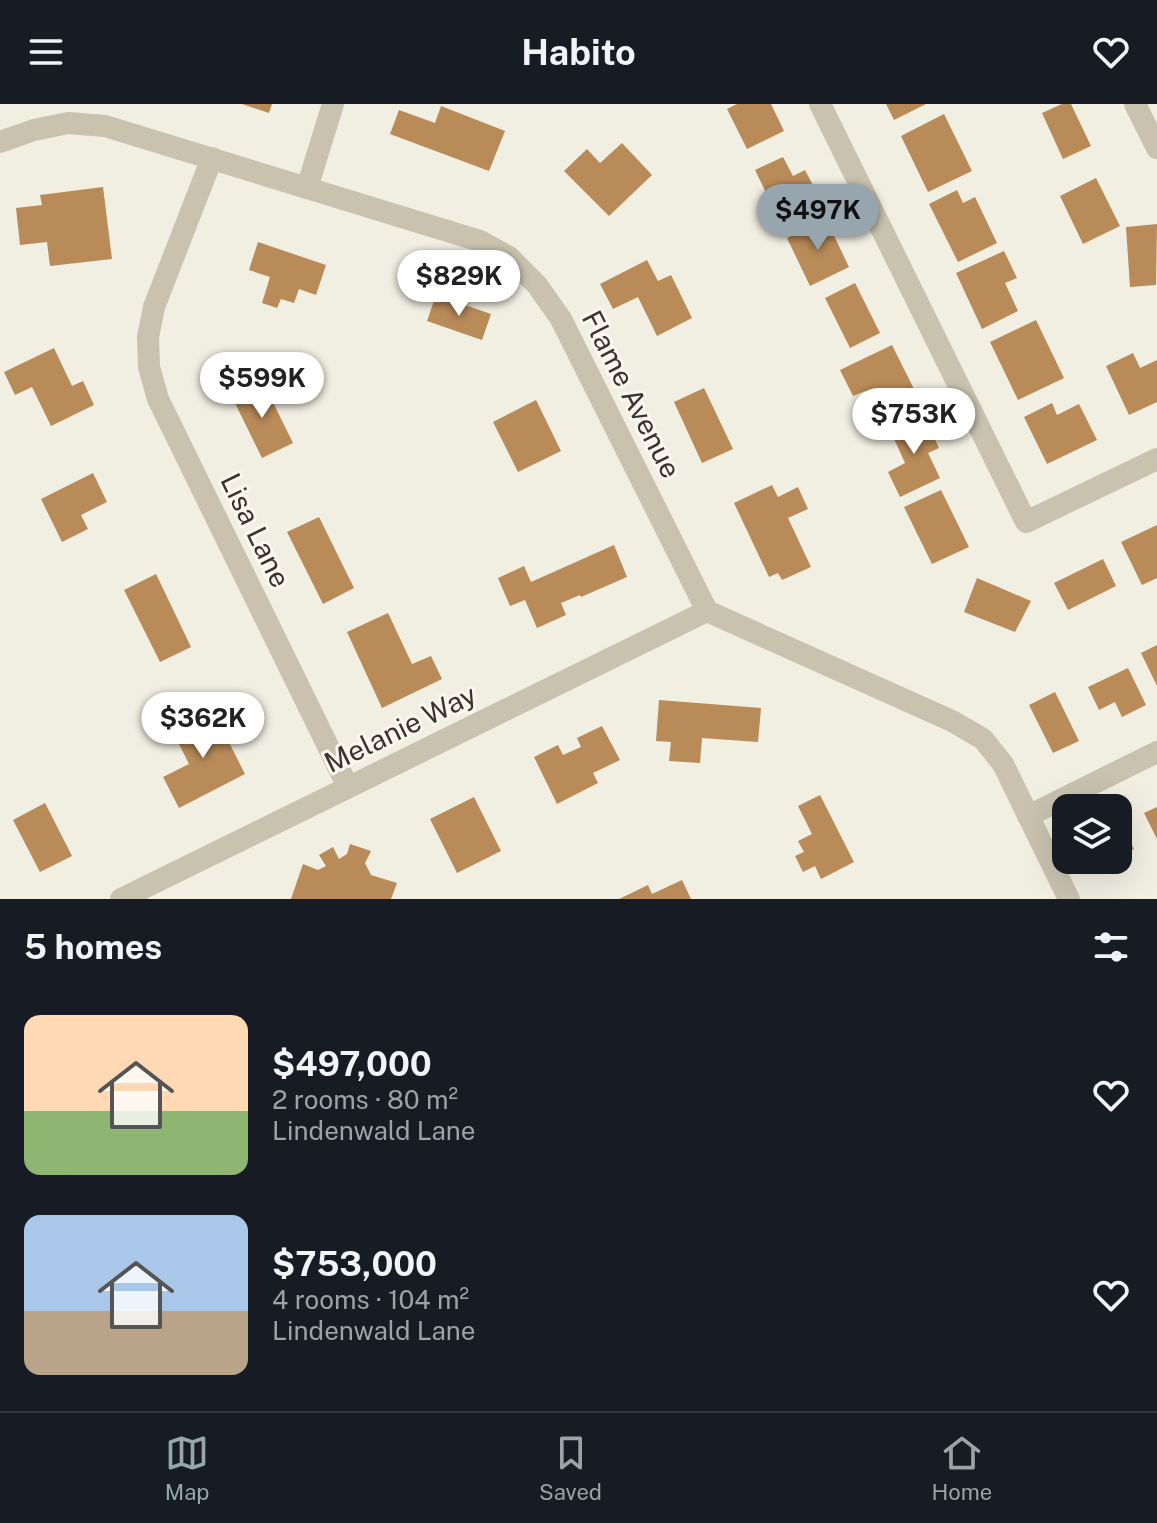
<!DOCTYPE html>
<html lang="en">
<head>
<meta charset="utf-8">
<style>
	:root { --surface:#171b24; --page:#242831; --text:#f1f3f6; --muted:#9ea1a6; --line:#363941; --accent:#96a5ae }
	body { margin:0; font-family:"Public Sans",sans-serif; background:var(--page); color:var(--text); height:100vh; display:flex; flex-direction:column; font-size:30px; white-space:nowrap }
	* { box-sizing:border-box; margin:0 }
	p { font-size:26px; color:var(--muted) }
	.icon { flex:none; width:44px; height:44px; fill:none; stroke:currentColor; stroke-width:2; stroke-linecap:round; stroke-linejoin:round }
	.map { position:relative; height:795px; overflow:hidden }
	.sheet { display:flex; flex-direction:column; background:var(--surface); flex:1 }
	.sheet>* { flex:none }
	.fabs { position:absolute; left:1052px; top:690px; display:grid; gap:16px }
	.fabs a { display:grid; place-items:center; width:80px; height:80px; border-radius:16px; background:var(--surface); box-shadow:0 8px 32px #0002; font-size:40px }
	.price { position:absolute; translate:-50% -68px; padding:0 18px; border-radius:28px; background:#fff; color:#222; font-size:26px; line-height:52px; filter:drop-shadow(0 2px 4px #0008) }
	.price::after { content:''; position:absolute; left:50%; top:48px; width:24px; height:18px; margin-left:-12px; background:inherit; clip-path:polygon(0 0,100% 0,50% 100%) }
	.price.current { background:var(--accent); color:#111 }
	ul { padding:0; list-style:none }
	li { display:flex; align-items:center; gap:24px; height:200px; padding:0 24px }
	li span { display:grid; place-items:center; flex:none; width:224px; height:160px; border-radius:16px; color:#555 }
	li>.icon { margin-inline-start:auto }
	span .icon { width:96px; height:96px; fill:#fffc; stroke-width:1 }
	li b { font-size:34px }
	h2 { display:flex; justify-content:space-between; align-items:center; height:96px; padding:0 24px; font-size:34px }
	header { display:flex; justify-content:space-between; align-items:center; height:104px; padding:0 24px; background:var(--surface); font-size:36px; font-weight:700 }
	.tab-bar { display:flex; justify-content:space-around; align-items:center; height:112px; border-top:2px solid var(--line); background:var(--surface); font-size:22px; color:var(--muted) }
	.tab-bar a { display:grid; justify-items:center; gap:4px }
	.tab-bar .current { color:var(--accent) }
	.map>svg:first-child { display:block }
	.building { fill:#b98b59 }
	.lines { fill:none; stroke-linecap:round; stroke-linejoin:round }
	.minor { stroke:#c9c2af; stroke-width:22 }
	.labels { text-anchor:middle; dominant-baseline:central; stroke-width:6; stroke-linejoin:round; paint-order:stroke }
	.street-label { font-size:28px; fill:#38332c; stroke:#f9f7ef }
</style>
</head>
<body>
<header><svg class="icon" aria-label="menu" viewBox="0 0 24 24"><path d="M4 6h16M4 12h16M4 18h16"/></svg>Habito<svg class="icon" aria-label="heart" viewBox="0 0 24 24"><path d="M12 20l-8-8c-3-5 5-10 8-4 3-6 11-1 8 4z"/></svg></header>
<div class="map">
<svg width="1157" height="795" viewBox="0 0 1157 795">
	<rect width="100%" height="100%" fill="#f1eee2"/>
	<g class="building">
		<polygon points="242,0 272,0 269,9"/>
		<polygon points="737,0 771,0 784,27 747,45 727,5"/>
		<polygon points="886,0 926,0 894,16"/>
		<polygon points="1062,0 1071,0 1091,42 1063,55 1042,9"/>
		<polygon points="441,2 505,27 489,67 390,30 399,6 435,19"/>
		<polygon points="944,10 972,67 928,88 901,32"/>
		<polygon points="622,39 652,71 609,112 564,67 587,45 600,59"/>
		<polygon points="783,53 793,72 805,66 818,91 777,111 755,66"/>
		<polygon points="1096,74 1120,122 1083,140 1060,92"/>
		<polygon points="103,83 112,155 50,162 47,138 20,141 16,104 42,101 40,91"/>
		<polygon points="957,86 963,99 975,93 997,139 958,158 929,100"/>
		<polygon points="826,115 849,163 810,182 787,134"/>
		<polygon points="1157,120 1156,181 1130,183 1126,123"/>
		<polygon points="258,138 326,161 316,191 299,185 294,199 281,195 277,204 262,199 270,173 249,166"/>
		<polygon points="1004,147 1017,174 1005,179 1018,207 982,225 956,169"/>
		<polygon points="647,156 658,177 671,171 692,214 657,232 638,193 613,205 600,180"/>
		<polygon points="855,179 880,229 850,244 825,194"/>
		<polygon points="436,191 491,210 482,236 427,217"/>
		<polygon points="1036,216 1064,274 1018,296 990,238"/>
		<polygon points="892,241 921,299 880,319 865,287 853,292 840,266"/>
		<polygon points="54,244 72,282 83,277 94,301 51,322 32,283 15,291 4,268"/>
		<polygon points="1133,249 1140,264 1157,256 1157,298 1129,311 1106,262"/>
		<polygon points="263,278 293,339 262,354 232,293"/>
		<polygon points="704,284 733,345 702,359 674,298"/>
		<polygon points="536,296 561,347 518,368 493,318"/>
		<polygon points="1052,299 1057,311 1079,300 1097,336 1047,360 1024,313"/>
		<polygon points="923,310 939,344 928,349 940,374 900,393 888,368 905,359 890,326"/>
		<polygon points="93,369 107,398 81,411 88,425 62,438 41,395"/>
		<polygon points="772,381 778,393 798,383 808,405 788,414 811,463 782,476 778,469 769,473 734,399"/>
		<polygon points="941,386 969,443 932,460 904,403"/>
		<polygon points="319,413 354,484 323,500 287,428"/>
		<polygon points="1157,421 1157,474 1142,481 1121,438"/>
		<polygon points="614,441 627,473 581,493 580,491 561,499 566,511 537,524 525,496 510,502 498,474 524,462 531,478"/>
		<polygon points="1103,455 1116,482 1068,506 1054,479"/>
		<polygon points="156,470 191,543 160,558 124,486"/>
		<polygon points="977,474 1031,497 1015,528 964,508"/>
		<polygon points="388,509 412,560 431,552 442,575 382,604 347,528"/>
		<polygon points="1157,541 1157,582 1141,549"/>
		<polygon points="1128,564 1146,601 1122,613 1115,598 1099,606 1088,583"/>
		<polygon points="1055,588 1079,637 1053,649 1029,601"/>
		<polygon points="659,596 761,604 758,638 702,634 700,659 669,657 671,638 656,637"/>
		<polygon points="212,605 245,670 179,704 163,673 189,660 172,626"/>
		<polygon points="602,622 620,656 593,669 598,679 557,700 534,653 558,641 563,651 581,643 577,634"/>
		<polygon points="820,691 854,758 821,775 815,762 803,768 795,752 804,748 798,737 812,730 798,702"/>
		<polygon points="474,693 501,747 457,769 430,715"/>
		<polygon points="45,699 72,752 40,768 13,716"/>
		<polygon points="1157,703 1157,735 1144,709"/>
		<polygon points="1118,715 1134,745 1118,753"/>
		<polygon points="350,740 371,747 365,759 371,771 397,779 391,795 291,795 303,760 318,766 326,762 319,751 333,743 339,755 347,750"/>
		<polygon points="682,776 691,795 619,795 648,781 652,790"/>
	</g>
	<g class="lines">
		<g class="minor">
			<polyline points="820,0 1026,418 1157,355"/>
			<polyline points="1135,0 1157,44"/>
			<polyline points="0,38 34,26 68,19 105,22 480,137 509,153 537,181 561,215 707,507 952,617 983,635 1003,660 1069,795"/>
			<polyline points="212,54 154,203 148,233 149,263 158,295 348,683"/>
			<polyline points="307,84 333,0"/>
			<polyline points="1028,712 1157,648"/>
			<polyline points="121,795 707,507"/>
		</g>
	</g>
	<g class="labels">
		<g class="street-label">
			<text transform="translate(632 290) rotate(63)">Flame Avenue</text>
			<text transform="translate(256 426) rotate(64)">Lisa Lane</text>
			<text transform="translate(400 624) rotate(-26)">Melanie Way</text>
		</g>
	</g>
</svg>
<div class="fabs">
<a><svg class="icon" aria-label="layers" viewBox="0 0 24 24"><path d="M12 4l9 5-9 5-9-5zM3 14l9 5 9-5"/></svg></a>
</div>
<b class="price current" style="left:818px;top:148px">$497K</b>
<b class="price" style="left:459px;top:214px">$829K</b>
<b class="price" style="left:262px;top:316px">$599K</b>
<b class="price" style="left:914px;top:352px">$753K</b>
<b class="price" style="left:203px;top:656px">$362K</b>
</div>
<section class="sheet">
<h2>5 homes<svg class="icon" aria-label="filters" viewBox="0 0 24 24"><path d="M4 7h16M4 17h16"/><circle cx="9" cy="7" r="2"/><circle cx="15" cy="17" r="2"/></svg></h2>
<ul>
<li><span style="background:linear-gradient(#ffd9b3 60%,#8fb573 0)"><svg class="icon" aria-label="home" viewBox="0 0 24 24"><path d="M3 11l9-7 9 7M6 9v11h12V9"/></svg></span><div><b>$497,000</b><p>2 rooms · 80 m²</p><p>Lindenwald Lane</p></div><svg class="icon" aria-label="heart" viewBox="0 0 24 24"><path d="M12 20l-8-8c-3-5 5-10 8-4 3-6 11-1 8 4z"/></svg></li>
<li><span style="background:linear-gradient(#a9c7e8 60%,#b9a48a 0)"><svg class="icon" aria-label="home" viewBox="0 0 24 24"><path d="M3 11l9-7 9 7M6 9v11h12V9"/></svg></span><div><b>$753,000</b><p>4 rooms · 104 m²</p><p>Lindenwald Lane</p></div><svg class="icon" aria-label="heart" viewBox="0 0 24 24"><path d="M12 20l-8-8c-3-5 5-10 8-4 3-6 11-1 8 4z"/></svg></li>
</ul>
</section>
<nav class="tab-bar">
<a class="current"><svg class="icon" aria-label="map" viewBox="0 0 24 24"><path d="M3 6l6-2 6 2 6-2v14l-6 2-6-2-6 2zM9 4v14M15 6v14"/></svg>Map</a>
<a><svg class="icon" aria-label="saved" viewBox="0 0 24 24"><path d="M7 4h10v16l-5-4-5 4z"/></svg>Saved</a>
<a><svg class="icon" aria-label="home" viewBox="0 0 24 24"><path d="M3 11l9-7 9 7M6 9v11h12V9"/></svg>Home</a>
</nav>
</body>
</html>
